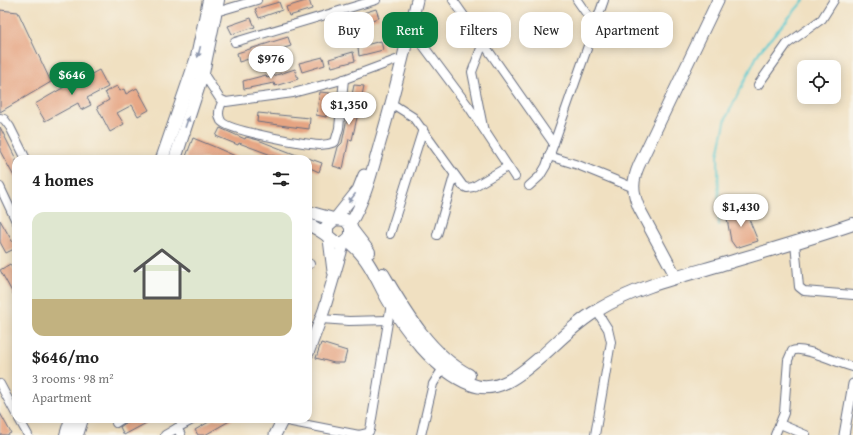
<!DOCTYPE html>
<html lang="en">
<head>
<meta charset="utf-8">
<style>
	:root { --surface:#fff; --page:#f6f6f6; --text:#222; --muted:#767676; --accent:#0b8043 }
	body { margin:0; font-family:"Gentium Book Plus",serif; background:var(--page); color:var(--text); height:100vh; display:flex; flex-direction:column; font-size:15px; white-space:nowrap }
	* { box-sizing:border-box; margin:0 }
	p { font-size:13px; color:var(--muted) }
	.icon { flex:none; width:22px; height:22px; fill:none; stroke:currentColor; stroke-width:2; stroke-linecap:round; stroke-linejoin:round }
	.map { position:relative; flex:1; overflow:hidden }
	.details { position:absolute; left:12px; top:155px; width:300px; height:268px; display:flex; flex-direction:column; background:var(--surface); border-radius:12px; box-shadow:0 2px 10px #0003 }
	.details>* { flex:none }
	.banner { position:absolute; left:324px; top:12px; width:380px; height:36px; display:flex; gap:8px }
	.controls { position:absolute; left:797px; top:60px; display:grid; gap:8px }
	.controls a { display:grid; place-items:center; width:44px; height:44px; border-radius:8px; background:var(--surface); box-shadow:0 2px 10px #0003; font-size:20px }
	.price { position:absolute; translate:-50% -34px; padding:0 9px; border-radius:14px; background:#fff; color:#222; font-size:13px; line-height:26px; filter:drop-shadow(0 1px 2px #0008) }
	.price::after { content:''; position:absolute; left:50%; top:24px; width:12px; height:9px; margin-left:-6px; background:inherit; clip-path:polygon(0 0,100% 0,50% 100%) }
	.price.current { background:var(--accent); color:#fff }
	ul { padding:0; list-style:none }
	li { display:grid; align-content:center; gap:8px; height:212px; padding:0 20px }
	li span { display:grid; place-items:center; height:124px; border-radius:12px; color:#555 }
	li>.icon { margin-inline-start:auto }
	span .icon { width:72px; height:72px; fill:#fffc; stroke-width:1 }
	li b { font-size:17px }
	h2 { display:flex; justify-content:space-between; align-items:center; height:48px; padding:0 20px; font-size:17px }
	.pill { padding:0 14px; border-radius:12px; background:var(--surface); box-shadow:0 2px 10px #0003; font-size:14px; line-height:36px }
	.pill.current { background:var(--accent); color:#fff }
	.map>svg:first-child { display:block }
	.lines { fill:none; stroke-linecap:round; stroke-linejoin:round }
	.stream { stroke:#5ccad0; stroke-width:2 }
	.building { fill:#e6a583 }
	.minor-casing { stroke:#666d81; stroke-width:10 }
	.tertiary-casing { stroke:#666d81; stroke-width:11 }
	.secondary-casing { stroke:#666d81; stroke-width:13 }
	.primary-casing { stroke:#666d81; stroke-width:14 }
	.minor { stroke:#fff; stroke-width:8 }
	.tertiary { stroke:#fff; stroke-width:9 }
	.secondary { stroke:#fff; stroke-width:11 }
	.primary { stroke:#fff; stroke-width:12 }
	.oneway { fill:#8d97ae }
</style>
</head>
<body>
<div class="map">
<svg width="853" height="435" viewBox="0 0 853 435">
	<rect width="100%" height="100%" fill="#f7f3e8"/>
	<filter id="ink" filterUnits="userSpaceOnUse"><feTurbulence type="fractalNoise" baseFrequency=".025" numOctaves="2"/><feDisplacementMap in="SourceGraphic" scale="8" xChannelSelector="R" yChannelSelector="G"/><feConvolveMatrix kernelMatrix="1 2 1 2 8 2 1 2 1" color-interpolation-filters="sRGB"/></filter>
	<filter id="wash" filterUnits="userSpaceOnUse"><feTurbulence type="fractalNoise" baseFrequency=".012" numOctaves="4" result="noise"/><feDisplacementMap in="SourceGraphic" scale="16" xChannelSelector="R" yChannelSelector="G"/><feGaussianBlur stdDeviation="0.9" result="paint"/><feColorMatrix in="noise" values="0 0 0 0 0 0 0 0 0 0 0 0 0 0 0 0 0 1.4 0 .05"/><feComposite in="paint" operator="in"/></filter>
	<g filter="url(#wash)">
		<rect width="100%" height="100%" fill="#f0e0c1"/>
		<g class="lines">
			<polyline class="stream" points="719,225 718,155 726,118 759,52 804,0"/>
		</g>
		<g id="blocks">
			<g class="building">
				<polygon points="309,0 312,9 289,16 286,7"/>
				<polygon points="279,2 282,10 259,18 255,9"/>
				<polygon points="376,9 379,18 356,24 353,16"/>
				<polygon points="0,10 18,12 51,82 0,112"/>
				<polygon points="251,18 255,27 232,34 228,26"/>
				<polygon points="350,25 352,33 329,39 327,31"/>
				<polygon points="288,37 291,46 239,62 237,53"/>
				<polygon points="381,41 383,50 359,56 358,47"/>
				<polygon points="353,52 355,61 332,67 329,59"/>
				<polygon points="323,57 325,65 302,72 299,63"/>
				<polygon points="295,69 298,79 275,86 274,83 244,89 243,81 266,75 267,78"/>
				<polygon points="99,70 108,87 87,98 91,105 81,110 78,103 45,121 35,104 66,86 65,83 74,78 77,82"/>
				<polygon points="354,85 364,86 352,140 349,139 343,169 333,166 338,147 342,143"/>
				<polygon points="117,86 120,91 124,89 126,94 137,88 149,110 138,116 132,105 117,113 124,124 110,132 97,107 109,100 105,92"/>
				<polygon points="320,92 330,93 326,117 316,115"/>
				<polygon points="258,113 310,118 309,129 257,122"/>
				<polygon points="0,127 16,159 16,180 0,151"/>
				<polygon points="220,128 245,139 246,137 258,140 307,159 282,159 239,143 238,145 216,136"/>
				<polygon points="193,138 215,147 242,159 185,159"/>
				<polygon points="308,158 322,163 319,172 308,167"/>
				<polygon points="744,207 758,241 736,248 731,241 726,213"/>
				<polygon points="0,220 16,248 6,253 0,242"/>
				<polygon points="10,264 16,275 16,299 0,270"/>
				<polygon points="321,343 347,351 344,363 334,363 316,358"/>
				<polygon points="0,413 11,433 7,435 0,435"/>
				<polygon points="131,419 154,419 124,435 120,427"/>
				<polygon points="214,419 233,419 205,435 198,435 195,430"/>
			</g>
		</g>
	</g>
	<g filter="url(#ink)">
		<use href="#blocks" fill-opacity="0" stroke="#666d81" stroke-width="1"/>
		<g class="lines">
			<defs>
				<g id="minor">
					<polyline points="453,0 554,144"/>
					<polyline points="577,0 595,26"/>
					<polyline points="216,12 257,0"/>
					<polyline points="409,35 419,40 469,107 515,177"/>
					<polyline points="235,42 376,0"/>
					<polyline points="483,43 472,72 483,127"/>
					<polyline points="203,73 220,99 226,102 293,93 342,80 396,60"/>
					<polyline points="758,85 787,44 822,19 834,0"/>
					<path d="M 223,101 C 220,106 217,114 221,121 C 228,131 305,144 320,145 C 325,145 330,144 335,142 L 339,128 L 344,79"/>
					<polyline points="391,103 413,117 463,186 467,188 473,187 507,167"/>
					<polyline points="0,118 4,119 10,127 26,159"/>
					<polyline points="549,156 578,165 632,187"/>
					<polyline points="529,186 540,176 546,166 604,0"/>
					<polyline points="0,187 16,221"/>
					<polyline points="390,234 423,129"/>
					<polyline points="437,235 454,176"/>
					<polyline points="795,243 799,287 804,291 853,295"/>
					<polyline points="308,265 310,264"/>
					<polyline points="321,319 349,321 388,320"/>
					<polyline points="0,384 16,414"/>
					<polyline points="19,419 28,435"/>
					<polyline points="282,420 359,435 368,433 370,430 391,304"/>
					<polyline points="116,423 122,419"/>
					<polyline points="780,424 806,435"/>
					<polyline points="177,428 194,419"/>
					<polyline points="165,435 177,428 181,435"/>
					<polyline points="421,435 433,384 443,368"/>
					<polyline points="595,435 611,342 608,329 596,310"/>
					<path d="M 775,435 L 784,413 L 788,360 L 792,351 C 802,345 839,364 853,367"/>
				</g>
				<polyline id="tertiary" points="844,435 853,384"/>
				<g id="secondary">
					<polyline points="335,219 358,190 364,175"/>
					<path d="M 350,224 C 367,197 373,166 382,136 C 395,91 406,46 417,0"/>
					<polyline points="329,239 333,271"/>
					<path d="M 676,277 L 639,208 C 632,191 632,181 639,165 L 718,0"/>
					<polyline points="308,353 324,310 344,242"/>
					<polyline points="275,435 283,419"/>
				</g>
				<g id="primary">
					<polyline points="162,159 197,57 209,0"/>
					<polyline points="175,159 203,73 218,0"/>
					<polyline points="308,212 333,219"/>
					<path d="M 308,224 C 314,227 319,230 325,234 C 335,241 339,250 351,236 L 351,227 L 346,220 L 335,219 L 327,226 L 327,235"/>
					<polyline points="352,230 369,252"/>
					<path d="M 347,241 C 367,254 376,278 387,298 C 405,330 435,370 470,384 C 498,396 523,372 543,355 C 560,340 578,321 598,310 C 636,287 678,277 720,265 C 764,252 809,239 853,224"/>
					<path d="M 383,274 C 405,311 429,354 469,375"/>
					<polyline points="66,435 71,419"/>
					<polyline points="77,435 82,419"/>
				</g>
			</defs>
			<use href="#minor" class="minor-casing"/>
			<use href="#tertiary" class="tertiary-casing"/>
			<use href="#secondary" class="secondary-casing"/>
			<use href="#primary" class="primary-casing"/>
			<use href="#minor" class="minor"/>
			<use href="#tertiary" class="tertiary"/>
			<use href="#secondary" class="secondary"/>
			<use href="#primary" class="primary"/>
		</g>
		<defs><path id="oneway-solid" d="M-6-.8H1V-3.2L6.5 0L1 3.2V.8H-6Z"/></defs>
		<g class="oneway">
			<use href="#oneway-solid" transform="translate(199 52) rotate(104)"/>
			<use href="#oneway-solid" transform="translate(187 122) rotate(-71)"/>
			<use href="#oneway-solid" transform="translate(352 198) rotate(127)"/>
		</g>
	</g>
</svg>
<div class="controls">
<a><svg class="icon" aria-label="locate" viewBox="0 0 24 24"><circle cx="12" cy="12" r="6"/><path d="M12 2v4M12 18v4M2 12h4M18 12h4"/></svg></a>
</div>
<b class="price" style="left:271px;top:80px">$976</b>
<b class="price current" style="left:72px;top:96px">$646</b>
<b class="price" style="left:349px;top:126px">$1,350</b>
<b class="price" style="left:741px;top:228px">$1,430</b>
<div class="banner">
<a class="pill">Buy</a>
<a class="pill current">Rent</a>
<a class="pill">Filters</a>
<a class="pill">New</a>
<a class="pill">Apartment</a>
</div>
<section class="details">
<h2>4 homes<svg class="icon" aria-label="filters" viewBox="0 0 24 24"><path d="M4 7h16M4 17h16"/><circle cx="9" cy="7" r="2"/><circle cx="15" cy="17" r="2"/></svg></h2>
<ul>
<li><span style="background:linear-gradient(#dfe7d0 70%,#c2b280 0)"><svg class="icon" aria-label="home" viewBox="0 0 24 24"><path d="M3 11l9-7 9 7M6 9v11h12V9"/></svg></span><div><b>$646/mo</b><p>3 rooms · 98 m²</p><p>Apartment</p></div></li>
</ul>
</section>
</div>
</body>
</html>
